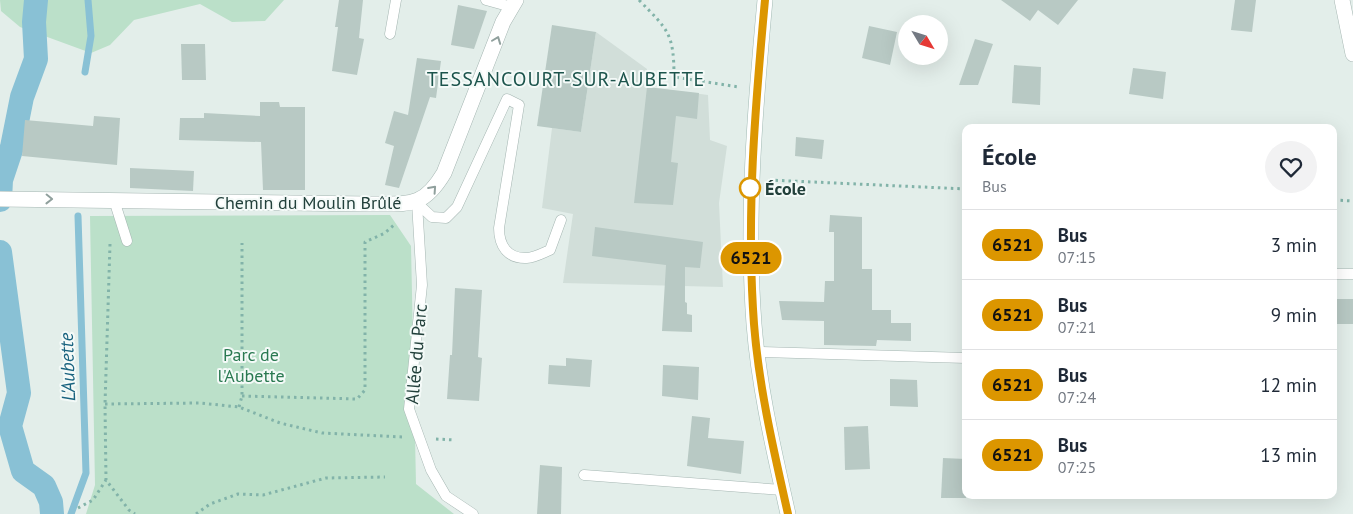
<!DOCTYPE html>
<html lang="en">
<head>
<meta charset="utf-8">
<style>
	:root { --surface:#fff; --page:#f2f2f3; --text:#1f2937; --muted:#747a83; --line:#e0e1e3 }
	body { margin:0; font-family:"PT Sans",sans-serif; background:var(--page); color:var(--text); height:100vh; display:flex; flex-direction:column; font-size:19px; white-space:nowrap }
	* { box-sizing:border-box; margin:0 }
	p { font-size:16px; color:var(--muted) }
	.icon { flex:none; width:28px; height:28px; fill:none; stroke:currentColor; stroke-width:2; stroke-linecap:round; stroke-linejoin:round }
	.map { position:relative; flex:1; overflow:hidden }
	.side { position:absolute; left:962px; top:124px; width:375px; height:375px; display:flex; flex-direction:column; background:var(--surface); border-radius:10px; box-shadow:0 5px 20px #0002 }
	.side>* { flex:none }
	.badge { padding:0 10px; border-radius:16px; font-size:18px; line-height:32px }
	.needle { width:32px; rotate:128deg }
	.fabs { position:absolute; left:898px; top:15px; display:grid; gap:10px }
	.fabs a { display:grid; place-items:center; width:50px; height:50px; border-radius:50%; background:var(--surface); box-shadow:0 5px 20px #0002; font-size:25px }
	.map>.badge { position:absolute; translate:-50% -50%; box-shadow:0 0 0 2px #fff }
	.round { display:grid; place-items:center; flex:none; width:52px; height:52px; border-radius:26px; background:var(--page) }
	.overview { display:flex; align-items:center; justify-content:space-between; height:85px; padding:0 20px }
	h1 { font-size:24px; font-weight:600; line-height:38px }
	ul { padding:0; list-style:none }
	li { display:flex; align-items:center; gap:15px; height:70px; padding:0 20px; border-top:1px solid var(--line) }
	li div { flex:1 }
	li b { display:block; font-size:19px }
	li em { font-style:normal }
	li .badge { min-width:55px; font-weight:700; text-align:center }
	.map>svg:first-child { display:block }
</style>
</head>
<body>
<div class="map">
<svg width="1353" height="514" viewBox="0 0 1353 514">
	<rect width="100%" height="100%" fill="#e3eeea"/>
	<path fill="#d1ded9" d="M 596,32 L 647,69 L 647,87 L 708,95 L 710,140 L 727,146 L 719,203 L 723,287 L 563,283 L 573,214 L 542,208 L 552,128 L 581,132 Z"/>
	<g fill="#bbe0c9">
		<path d="M 0,0 L 284,0 L 265,21 L 232,22 L 200,4 L 134,20 L 110,45 L 91,53 L 20,27 L 1,11 Z"/>
		<path d="M 390,215 L 411,246 L 416,484 L 454,514 L 86,514 L 95,485 L 90,216 Z"/>
	</g>
	<g fill="none" stroke-linecap="round" stroke-linejoin="round">
		<g stroke="#89c1d5" stroke-width="7">
			<path d="M 85,72 L 91,36 L 88,0"/>
			<path d="M 71,514 L 86,473 L 78,216"/>
		</g>
		<g stroke="#89c1d5" stroke-width="24">
			<path d="M 0,200 L 1,180 L 12,147 L 22,97 L 36,59 L 34,22 L 36,0"/>
			<path d="M 0,252 L 19,393 L 10,426 L 23,471 L 44,486 L 51,502 L 52,514"/>
		</g>
	</g>
	<g fill="#b8c9c4">
		<path d="M 339,0 L 363,0 L 359,38 L 364,39 L 357,75 L 332,71 L 338,27 L 335,27 Z"/>
		<path d="M 1001,0 L 1078,0 L 1058,25 L 1038,10 L 1030,21 Z"/>
		<path d="M 1235,0 L 1256,0 L 1252,32 L 1231,30 Z"/>
		<path d="M 458,5 L 487,11 L 474,49 L 451,45 Z"/>
		<path d="M 552,25 L 596,32 L 581,132 L 537,126 Z"/>
		<path d="M 869,26 L 897,32 L 890,65 L 862,58 Z"/>
		<path d="M 975,39 L 993,44 L 978,85 L 959,85 Z"/>
		<path d="M 181,44 L 205,44 L 206,80 L 182,80 Z"/>
		<path d="M 417,58 L 441,61 L 436,98 L 430,97 L 399,188 L 385,185 L 394,146 L 385,143 L 394,111 L 408,115 Z"/>
		<path d="M 1014,65 L 1041,67 L 1040,105 L 1012,103 Z"/>
		<path d="M 1133,68 L 1166,72 L 1163,99 L 1129,94 Z"/>
		<path d="M 647,87 L 699,93 L 697,119 L 676,116 L 671,162 L 678,163 L 673,205 L 634,203 Z"/>
		<path d="M 260,102 L 279,102 L 280,107 L 305,107 L 305,190 L 263,190 L 261,142 L 179,140 L 180,118 L 204,118 L 204,113 L 260,116 Z"/>
		<path d="M 94,116 L 120,118 L 117,165 L 22,156 L 25,120 L 93,126 Z"/>
		<path d="M 796,137 L 824,140 L 822,159 L 795,156 Z"/>
		<path d="M 130,168 L 194,171 L 193,191 L 130,188 Z"/>
		<path d="M 830,215 L 862,217 L 862,269 L 872,269 L 872,310 L 891,310 L 891,323 L 911,323 L 911,341 L 877,340 L 876,346 L 824,345 L 824,321 L 782,320 L 779,301 L 824,302 L 825,281 L 834,281 L 834,232 L 829,232 Z"/>
		<path d="M 595,227 L 703,242 L 700,268 L 685,267 L 685,302 L 687,303 L 687,314 L 692,315 L 692,332 L 662,331 L 666,265 L 592,256 Z"/>
		<path d="M 455,288 L 482,290 L 478,357 L 482,358 L 479,401 L 447,399 L 450,355 L 452,355 Z"/>
		<rect x="1334" y="299" width="19" height="25"/>
		<path d="M 566,358 L 592,360 L 590,387 L 548,384 L 549,365 L 566,366 Z"/>
		<path d="M 663,365 L 699,367 L 698,400 L 662,396 Z"/>
		<path d="M 890,379 L 917,380 L 918,407 L 890,406 Z"/>
		<path d="M 692,416 L 710,418 L 708,438 L 744,441 L 741,474 L 687,466 Z"/>
		<path d="M 868,426 L 870,469 L 845,470 L 844,427 Z"/>
		<path d="M 943,458 L 966,459 L 966,498 L 941,498 Z"/>
		<path d="M 540,465 L 562,467 L 561,514 L 537,514 Z"/>
	</g>
	<g fill="none" stroke-linecap="round" stroke-linejoin="round">
		<defs>
			<g id="lane">
				<path d="M 486,0 L 512,7"/>
				<path d="M 390,34 L 396,0"/>
				<path d="M 114,200 L 127,241"/>
				<path d="M 417,203 L 432,217 L 446,218 L 457,207 L 507,99 L 519,105 L 499,228 C 499,245 507,259 527,258 C 534,258 543,253 550,250 L 561,220"/>
				<path d="M 417,203 L 422,285 L 409,409 L 431,470 L 446,496 L 473,514"/>
				<path d="M 1334,274 L 1353,274"/>
				<path d="M 758,352 L 966,358"/>
				<path d="M 584,475 L 782,490"/>
			</g>
			<g id="street">
				<path d="M 1342,0 L 1353,54"/>
				<path d="M 0,199 L 368,204 C 407,203 422,210 444,173 L 503,22 L 516,0"/>
			</g>
			<path id="secondary" d="M 765,0 C 755,108 746,216 754,324 C 759,388 774,451 788,514"/>
		</defs>
		<use href="#lane" stroke="#a5b6b2" stroke-width="11"/>
		<use href="#street" stroke="#a5b6b2" stroke-width="16"/>
		<use href="#secondary" stroke="#a1bab4" stroke-width="16"/>
		<g stroke="#82b3a9" stroke-width="3" stroke-dasharray="2.5 4" stroke-linecap="butt">
			<path d="M 639,0 C 668,30 674,33 674,77 L 739,87"/>
			<path d="M 769,180 L 966,189"/>
			<path d="M 1334,200 L 1353,201"/>
			<path d="M 110,244 L 105,404 L 106,480 L 129,510 L 135,514"/>
			<path d="M 242,396 L 357,399 L 365,390 L 365,242 L 385,233 L 396,223"/>
			<path d="M 105,404 L 200,403 L 239,407 L 280,423 L 322,433 L 403,437"/>
			<path d="M 239,407 L 242,396 L 242,243"/>
			<path d="M 436,439 L 455,440"/>
			<path d="M 78,508 L 93,500 L 106,480"/>
			<path d="M 196,514 L 210,504 L 238,494 L 263,495 L 326,478 L 385,477"/>
		</g>
		<use href="#lane" stroke="#fff" stroke-width="10"/>
		<use href="#street" stroke="#fff" stroke-width="15"/>
		<use href="#secondary" stroke="#fff" stroke-width="15"/>
	</g>
	<defs><path id="oneway-chevron" d="M-2-3.5L2.5 0L-2 3.5" fill="none" stroke-width="1.6" stroke-linecap="round" stroke-linejoin="round" transform="scale(1.25)"/></defs>
	<g stroke="#90a09d">
		<use href="#oneway-chevron" transform="translate(497 40) rotate(-69)"/>
		<use href="#oneway-chevron" transform="translate(433 189) rotate(-48)"/>
		<use href="#oneway-chevron" transform="translate(49 199) rotate(1)"/>
	</g>
	<g fill="none" stroke-linecap="round" stroke-linejoin="round">
		<defs>
			<path id="line" d="M 765,0 C 755,108 746,216 754,324 C 759,388 774,452 788,514"/>
		</defs>
		<use href="#line" stroke="#fff" stroke-width="11"/>
		<use href="#line" stroke="#dc9600" stroke-width="8"/>
	</g>
	<circle fill="#fff" stroke="#dc9600" stroke-width="2.5" cx="750" cy="188" r="10"/>
	<g text-anchor="middle" dominant-baseline="central" stroke-width="4" stroke-linejoin="round" paint-order="stroke">
		<g font-size="18" font-weight="bold" fill="#22403b" stroke="#f4faf8" text-anchor="start">
			<text x="765" y="188">École</text>
		</g>
		<g font-size="18" fill="#22403b" stroke="#f4faf8">
			<text x="308" y="202">Chemin du Moulin Brûlé</text>
			<text transform="translate(416 354) rotate(-85)">Allée du Parc</text>
		</g>
		<g font-size="18" fill="#2a7951" stroke="#f4faf8">
			<text x="251" y="354">Parc de<tspan x="251" dy="21">l'Aubette</tspan></text>
		</g>
		<g font-size="19" font-style="italic" fill="#19637f" stroke="#f4faf8">
			<text transform="translate(67 367) rotate(-92)">L'Aubette</text>
		</g>
		<g font-size="20" letter-spacing="1" fill="#1c544c" stroke="#f4faf8">
			<text x="566" y="79">TESSANCOURT-SUR-AUBETTE</text>
		</g>
	</g>
</svg>
<div class="fabs">
<a><svg class="needle" viewBox="-14 -14 28 28"><path d="M0-13l5 13h-10z" fill="#e53935"/><path d="M0 13l5-13h-10z" fill="#747a83"/></svg></a>
</div>
<b class="badge" style="left:751px;top:258px;background:#dc9600;color:#111">6521</b>
<section class="side">
<div class="overview"><div><h1>École</h1><p>Bus</p></div><a class="round"><svg class="icon" aria-label="heart" viewBox="0 0 24 24"><path d="M12 20l-8-8c-3-5 5-10 8-4 3-6 11-1 8 4z"/></svg></a></div>
<ul>
<li><span class="badge" style="background:#dc9600;color:#111">6521</span><div><b>Bus</b><p>07:15</p></div><em>3 min</em></li>
<li><span class="badge" style="background:#dc9600;color:#111">6521</span><div><b>Bus</b><p>07:21</p></div><em>9 min</em></li>
<li><span class="badge" style="background:#dc9600;color:#111">6521</span><div><b>Bus</b><p>07:24</p></div><em>12 min</em></li>
<li><span class="badge" style="background:#dc9600;color:#111">6521</span><div><b>Bus</b><p>07:25</p></div><em>13 min</em></li>
</ul>
</section>
</div>
</body>
</html>
